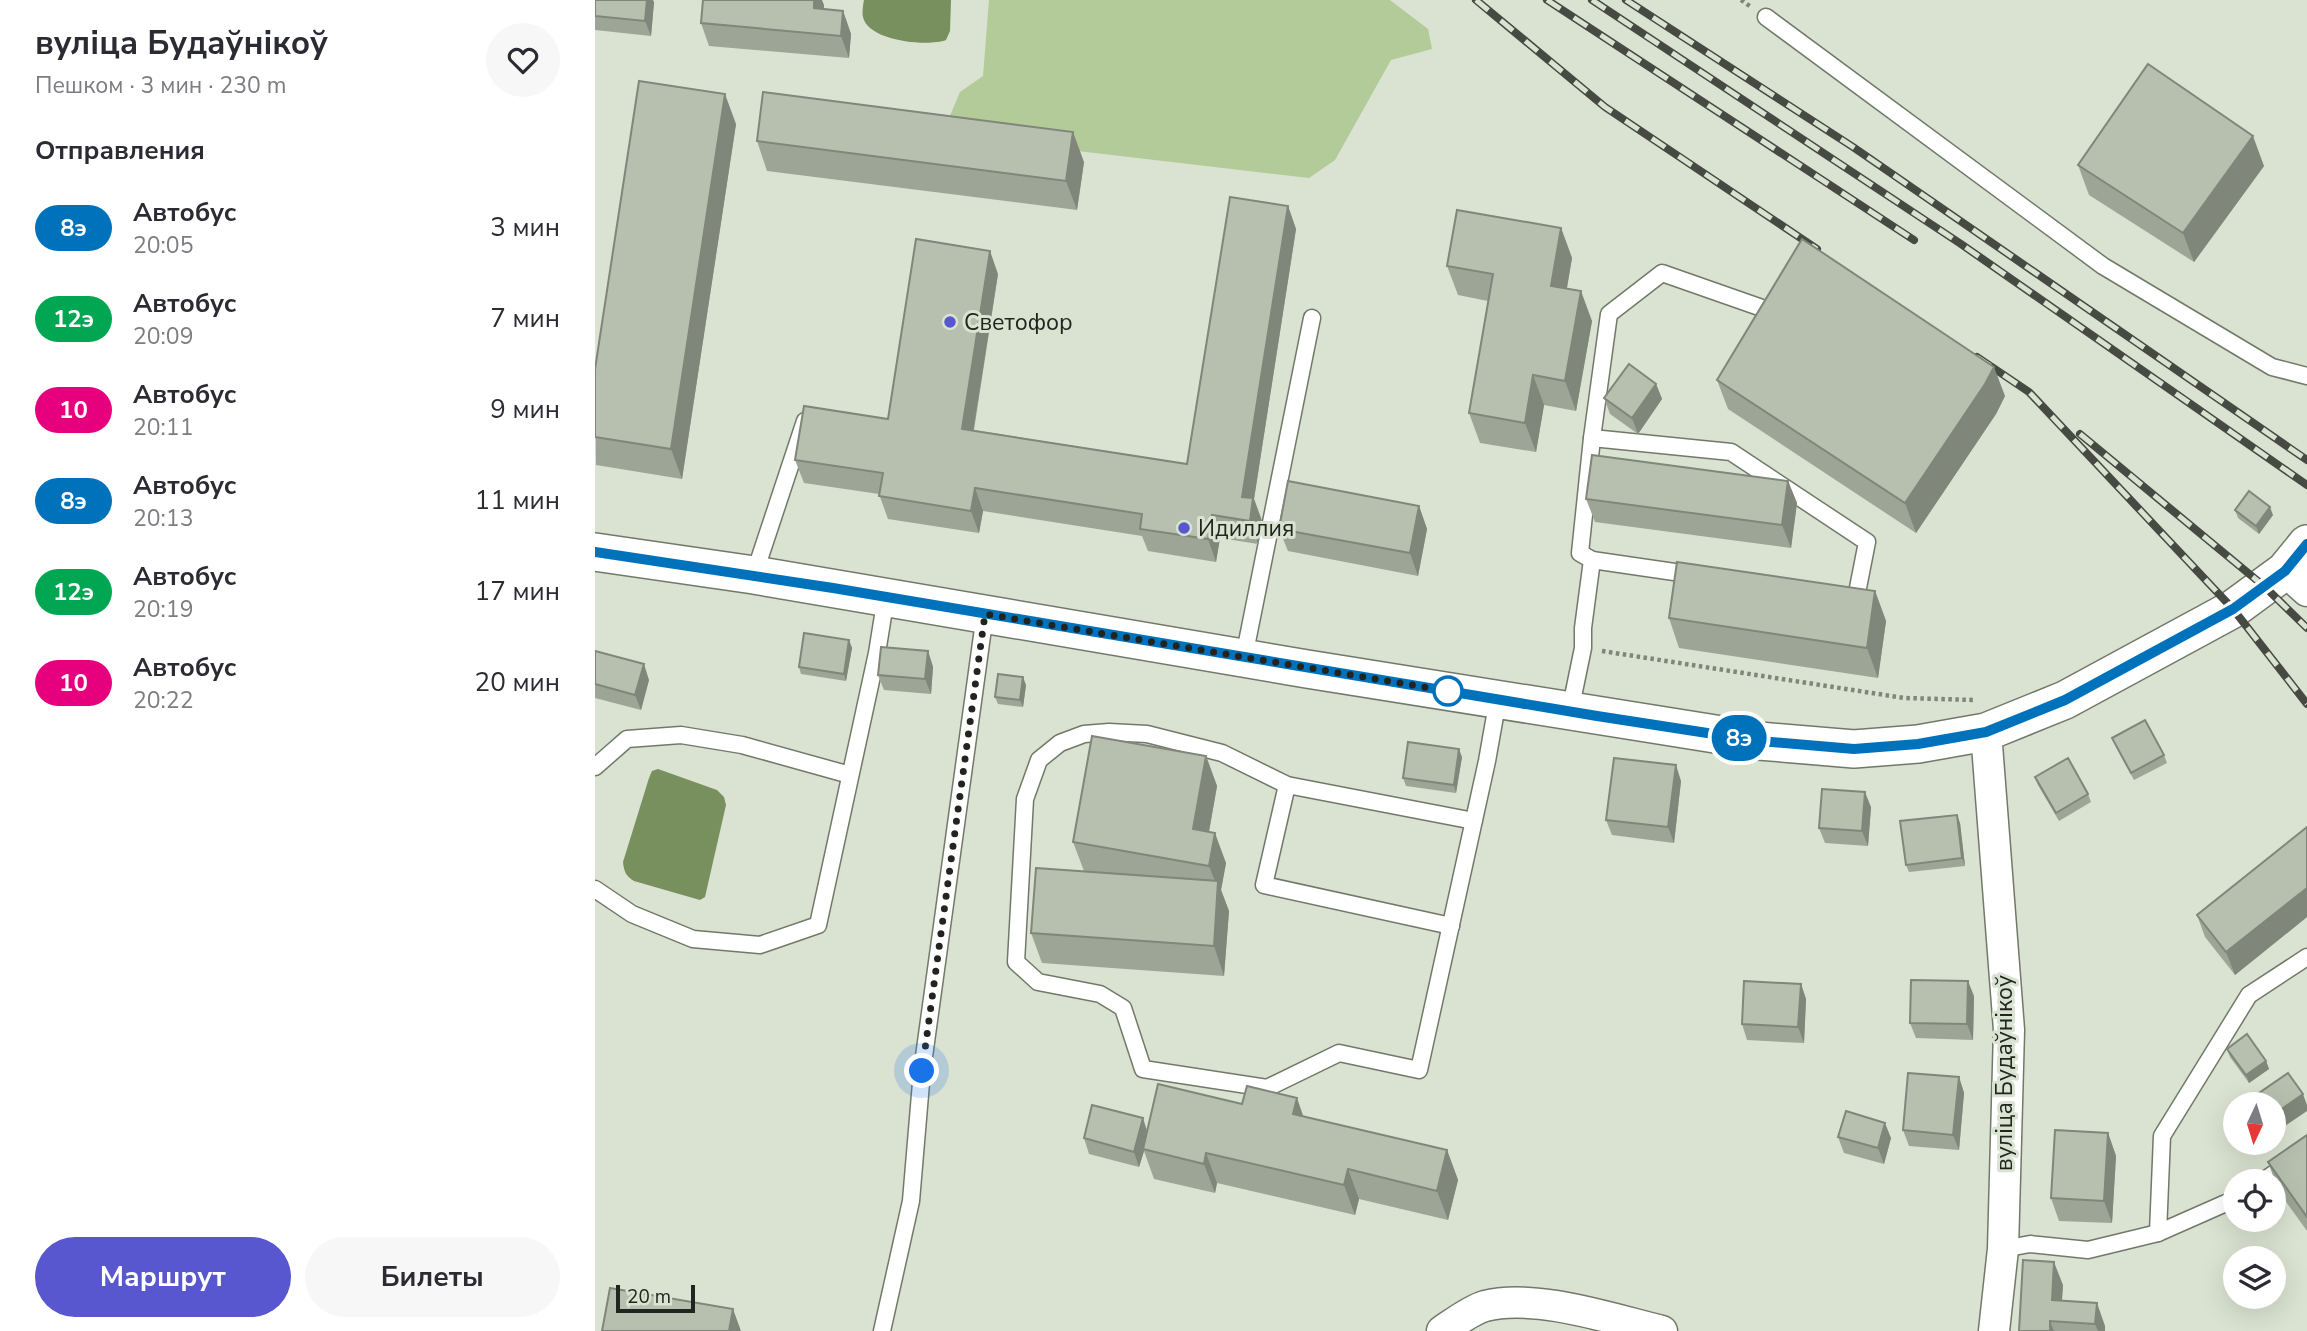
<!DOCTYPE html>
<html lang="ru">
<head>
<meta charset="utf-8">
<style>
	:root { --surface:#fff; --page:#f7f7f7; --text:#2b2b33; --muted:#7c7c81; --accent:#5857cf }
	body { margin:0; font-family:"Nunito Sans",sans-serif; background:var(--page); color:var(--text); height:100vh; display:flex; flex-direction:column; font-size:26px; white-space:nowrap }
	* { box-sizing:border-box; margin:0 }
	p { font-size:23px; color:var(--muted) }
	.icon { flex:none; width:38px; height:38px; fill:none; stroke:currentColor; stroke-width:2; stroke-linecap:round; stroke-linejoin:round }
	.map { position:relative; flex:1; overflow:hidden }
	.details { display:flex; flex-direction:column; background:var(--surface); width:595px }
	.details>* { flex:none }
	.badge { padding:0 14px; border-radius:23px; font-size:24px; line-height:46px }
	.needle { width:46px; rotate:184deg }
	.tools { position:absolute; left:1628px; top:1092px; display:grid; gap:14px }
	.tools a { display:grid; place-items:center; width:63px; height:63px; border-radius:50%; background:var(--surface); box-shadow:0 7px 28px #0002; font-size:35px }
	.scale { position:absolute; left:21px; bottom:18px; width:79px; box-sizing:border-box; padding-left:7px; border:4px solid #22251f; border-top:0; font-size:19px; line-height:24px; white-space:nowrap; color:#22251f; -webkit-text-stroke:5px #dae2d1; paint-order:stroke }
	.you { position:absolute; width:35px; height:35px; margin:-18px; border:5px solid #fff; border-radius:50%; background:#1a73e8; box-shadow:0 0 0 10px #1a73e833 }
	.map>.badge { position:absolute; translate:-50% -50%; box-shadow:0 0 0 4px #fff }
	h2 { padding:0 35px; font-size:26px; line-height:63px }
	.round { display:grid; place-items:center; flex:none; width:74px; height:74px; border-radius:37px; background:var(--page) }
	.summary { display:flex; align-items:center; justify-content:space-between; height:119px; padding:0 35px }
	h1 { font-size:33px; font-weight:700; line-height:52px }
	.button { display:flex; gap:14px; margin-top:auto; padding:14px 35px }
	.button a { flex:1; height:80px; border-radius:42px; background:var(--accent); color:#fff; font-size:28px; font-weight:700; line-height:80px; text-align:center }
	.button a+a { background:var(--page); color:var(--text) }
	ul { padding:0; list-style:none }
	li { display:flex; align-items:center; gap:21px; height:91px; padding:0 35px }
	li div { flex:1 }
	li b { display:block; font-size:26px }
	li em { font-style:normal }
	li .badge { min-width:77px; font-weight:700; text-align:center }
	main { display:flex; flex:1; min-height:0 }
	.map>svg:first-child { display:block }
</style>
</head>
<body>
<main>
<section class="details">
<div class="summary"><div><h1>вуліца Будаўнікоў</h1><p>Пешком · 3 мин · 230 m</p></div><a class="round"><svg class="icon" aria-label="heart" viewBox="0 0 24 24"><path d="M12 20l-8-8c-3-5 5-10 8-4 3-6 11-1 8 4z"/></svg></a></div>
<h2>Отправления</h2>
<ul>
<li><span class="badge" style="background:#0072bc;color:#fff">8э</span><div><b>Автобус</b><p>20:05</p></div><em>3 мин</em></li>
<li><span class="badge" style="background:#00a651;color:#fff">12э</span><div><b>Автобус</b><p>20:09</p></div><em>7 мин</em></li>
<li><span class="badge" style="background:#e6007e;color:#fff">10</span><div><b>Автобус</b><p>20:11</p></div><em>9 мин</em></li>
<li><span class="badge" style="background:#0072bc;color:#fff">8э</span><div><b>Автобус</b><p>20:13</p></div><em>11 мин</em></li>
<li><span class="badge" style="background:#00a651;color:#fff">12э</span><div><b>Автобус</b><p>20:19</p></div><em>17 мин</em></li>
<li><span class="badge" style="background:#e6007e;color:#fff">10</span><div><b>Автобус</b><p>20:22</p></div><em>20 мин</em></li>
</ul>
<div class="button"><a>Маршрут</a><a>Билеты</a></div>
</section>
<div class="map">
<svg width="1712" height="1331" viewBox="0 0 1712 1331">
	<rect width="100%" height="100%" fill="#dae2d1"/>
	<path fill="#b3ca99" d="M 394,0 L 795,0 L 833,29 L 837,49 L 796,60 L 740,160 L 714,178 L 372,138 L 354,118 L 365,92 L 388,76 Z"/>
	<g fill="#788f5e">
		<path d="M 269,0 L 356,0 L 355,31 L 351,40 C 332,47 273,41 268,17 C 267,13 268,5 269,0 Z"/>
		<path d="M 63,769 L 122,790 L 129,797 L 131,805 L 110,897 L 105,900 L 39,881 C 31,876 29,872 28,862 L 54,778 L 57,771 Z"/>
	</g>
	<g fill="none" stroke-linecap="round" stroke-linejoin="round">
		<defs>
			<g id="service">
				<path d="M 1171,17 L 1508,266 L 1677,367 L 1712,376"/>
				<path d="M 997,438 L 1014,314 L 1067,273 L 1167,308"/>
				<path d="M 997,560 L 985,553 L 997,438 L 1136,452 L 1272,542 L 1261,598 L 1250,597"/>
				<path d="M 159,575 L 210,421"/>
				<path d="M 649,657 L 717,318"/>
				<path d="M 975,711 L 988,648 L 988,628 L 997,560 L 1100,575"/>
				<path d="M 0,767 L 32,739 L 86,735 L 147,745 L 255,775"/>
				<path d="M 692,785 L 669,885 L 856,926"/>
				<path d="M 879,821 L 692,785 L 627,753 L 552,734 L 514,732 L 489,734 L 465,743 L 444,760 L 430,799 L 421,962 L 443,982 L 505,994 L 528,1008 L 548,1069 L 672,1088 L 744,1053 L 824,1070 L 892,761 L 903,699"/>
				<path d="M 0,889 L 37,914 L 98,939 L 165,945 L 223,925 L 282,653 L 291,597"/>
				<path d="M 1668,1181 L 1712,1151"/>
				<path d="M 1563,1233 L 1567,1136 L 1654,995 L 1712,957"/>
				<path d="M 1408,1249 L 1435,1244 L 1493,1250 L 1563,1233 L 1640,1199"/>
				<path d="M 287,1331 L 316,1201 L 327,1071 L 390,614"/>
			</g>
			<g id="minor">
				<path d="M 1690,571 L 1712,591"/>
				<path d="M 1391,732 L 1414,1030 L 1408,1249 L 1399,1331"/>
				<path d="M 847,1331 C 859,1323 876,1310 890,1306 C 940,1293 1017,1319 1067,1331"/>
			</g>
			<path id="tertiary" d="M 0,552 L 159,575 L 712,669 L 1164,741 L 1259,749 L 1323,744 L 1391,732 L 1470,700 L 1638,609 L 1690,571 L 1712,544"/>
		</defs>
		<use href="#service" stroke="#717969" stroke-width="19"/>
		<use href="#minor" stroke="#717969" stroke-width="33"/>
		<use href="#tertiary" stroke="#717969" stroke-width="40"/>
		<g stroke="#80857a" stroke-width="4.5" stroke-dasharray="3.5 3.5" stroke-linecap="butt">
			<path d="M 1146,0 L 1156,7"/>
			<path d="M 1007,651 L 1309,698 L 1380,700"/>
		</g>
		<use href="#service" stroke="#fff" stroke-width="16"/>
		<use href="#minor" stroke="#fff" stroke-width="30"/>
		<use href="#tertiary" stroke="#fff" stroke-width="37"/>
		<defs>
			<g id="rail">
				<path d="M 881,0 L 1010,107 L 1222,249"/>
				<path d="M 952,0 L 1319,240"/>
				<path d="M 997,0 L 1366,244 L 1712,485"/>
				<path d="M 1031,0 L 1258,147 L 1712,460"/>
				<path d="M 1382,357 L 1434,392 L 1638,609 L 1712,704"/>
				<path d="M 1485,434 L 1670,587 L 1712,628"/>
			</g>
		</defs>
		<use href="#rail" stroke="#464a42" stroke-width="8"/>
		<use href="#rail" stroke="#dae2d1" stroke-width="5" stroke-dasharray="16" stroke-linecap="butt"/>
	</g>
	<g fill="#9da596">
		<path d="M 0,0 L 59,2 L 56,36 L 0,30 Z"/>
		<path d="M 229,5 L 229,9 L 248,11 L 256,34 L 254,58 L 114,46 L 106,23 Z"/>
		<path d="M 141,124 L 87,479 L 1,465 L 0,369 Z"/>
		<path d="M 162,141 L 489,162 L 482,210 L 172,171 Z"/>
		<path d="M 1483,165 L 1669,166 L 1599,262 L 1494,195 Z"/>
		<path d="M 693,206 L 701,229 L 659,499 L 667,521 L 663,544 L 625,538 L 621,562 L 553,551 L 547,536 L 388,511 L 384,533 L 293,519 L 284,494 L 209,483 L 200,460 L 293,419 L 403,274 L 379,430 L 592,464 Z"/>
		<path d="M 966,228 L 977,258 L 972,288 L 997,321 L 981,411 L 949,405 L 941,452 L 885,443 L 874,413 L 893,301 L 863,295 L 852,266 Z"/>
		<path d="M 1122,380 L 1410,396 L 1401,414 L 1321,533 L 1133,409 Z"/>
		<path d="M 1061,384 L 1067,399 L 1043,434 L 1015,414 L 1009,398 Z"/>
		<path d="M 1193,481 L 1202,503 L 1196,548 L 1000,522 L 991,499 Z"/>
		<path d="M 824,506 L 832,529 L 823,576 L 693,551 L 684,529 Z"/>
		<path d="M 1640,510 L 1678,515 L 1664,534 L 1643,518 Z"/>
		<path d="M 1280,591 L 1291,621 L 1283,678 L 1084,648 L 1074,618 Z"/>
		<path d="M 254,640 L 257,648 L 251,681 L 206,674 L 204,667 Z"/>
		<path d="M 0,651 L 54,680 L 46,710 L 0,698 Z"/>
		<path d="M 333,651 L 338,667 L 336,694 L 289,690 L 283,675 Z"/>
		<path d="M 431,685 L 428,707 L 403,704 L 400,697 Z"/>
		<path d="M 1517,738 L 1569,755 L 1572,763 L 1539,780 L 1520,745 Z"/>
		<path d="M 611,756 L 622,786 L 614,832 L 631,863 L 626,890 L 634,911 L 629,976 L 447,963 L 436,933 L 489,871 L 478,842 Z"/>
		<path d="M 867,757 L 861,793 L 811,786 L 808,778 Z"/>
		<path d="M 1440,777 L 1493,794 L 1496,802 L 1464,821 L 1443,785 Z"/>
		<path d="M 1086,781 L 1079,843 L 1017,835 L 1011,820 Z"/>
		<path d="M 1276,807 L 1273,846 L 1230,843 L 1224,828 Z"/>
		<path d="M 1365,823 L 1370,866 L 1314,872 L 1311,865 Z"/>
		<path d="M 1712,827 L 1712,917 L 1640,975 L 1610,937 L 1602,915 Z"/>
		<path d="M 1206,984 L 1211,999 L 1209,1043 L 1152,1040 L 1147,1024 Z"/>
		<path d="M 1379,996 L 1378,1040 L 1321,1038 L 1315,1023 Z"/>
		<path d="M 1632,1049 L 1671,1061 L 1674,1069 L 1654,1083 L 1635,1057 Z"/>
		<path d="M 1364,1077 L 1369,1093 L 1364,1150 L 1314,1146 L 1308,1130 Z"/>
		<path d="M 647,1104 L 852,1150 L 863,1180 L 853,1220 L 764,1199 L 760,1215 L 622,1183 L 620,1193 L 559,1179 L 549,1151 L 544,1167 L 494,1154 L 489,1138 L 552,1131 Z"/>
		<path d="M 1513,1133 L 1521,1156 L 1517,1223 L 1464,1221 L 1456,1198 Z"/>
		<path d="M 1712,1135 L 1712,1231 L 1684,1192 L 1673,1162 Z"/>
		<path d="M 1243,1137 L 1296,1138 L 1289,1164 L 1249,1153 Z"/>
		<path d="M 1468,1285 L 1467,1301 L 1510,1326 L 1510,1331 L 1424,1331 Z"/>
	</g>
	<g fill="#80867a">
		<path d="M 52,0 L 58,0 L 59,2 L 56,36 L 50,21 Z"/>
		<path d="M 219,0 L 227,0 L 229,5 L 227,31 L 219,8 Z"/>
		<path d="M 248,11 L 256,34 L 254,58 L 246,36 Z"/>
		<path d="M 130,94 L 141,124 L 87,479 L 76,449 Z"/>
		<path d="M 478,132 L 489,162 L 482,210 L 471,181 Z"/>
		<path d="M 1658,136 L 1669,166 L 1599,262 L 1588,233 Z"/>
		<path d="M 693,206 L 701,229 L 659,499 L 667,521 L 663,544 L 647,497 Z"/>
		<path d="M 966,228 L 977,258 L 967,316 L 956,286 Z"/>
		<path d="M 395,251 L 403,274 L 375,451 L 367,429 Z"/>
		<path d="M 986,291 L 997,321 L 981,411 L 970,381 Z"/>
		<path d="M 1399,367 L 1410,396 L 1401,414 L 1321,533 L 1310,503 Z"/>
		<path d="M 938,375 L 949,405 L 941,452 L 930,423 Z"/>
		<path d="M 1061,384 L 1067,399 L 1043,434 L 1037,418 Z"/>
		<path d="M 1193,481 L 1202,503 L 1196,548 L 1187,525 Z"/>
		<path d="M 380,488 L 388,511 L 384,533 L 376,511 Z"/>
		<path d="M 824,506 L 832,529 L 823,576 L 815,553 Z"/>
		<path d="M 1675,507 L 1678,515 L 1664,534 L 1661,526 Z"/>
		<path d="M 617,515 L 625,538 L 621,562 L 613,539 Z"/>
		<path d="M 1280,591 L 1291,621 L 1283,678 L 1272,648 Z"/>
		<path d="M 254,640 L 257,648 L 251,681 L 249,674 Z"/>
		<path d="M 333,651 L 338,667 L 336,694 L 330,679 Z"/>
		<path d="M 49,664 L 54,680 L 46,710 L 40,695 Z"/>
		<path d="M 428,677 L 431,685 L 428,707 L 425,700 Z"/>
		<path d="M 864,749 L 867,757 L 861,793 L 859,785 Z"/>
		<path d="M 611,756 L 622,786 L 609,859 L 598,829 Z"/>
		<path d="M 1081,765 L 1086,781 L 1079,843 L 1073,827 Z"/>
		<path d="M 1270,792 L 1276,807 L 1273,846 L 1267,831 Z"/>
		<path d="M 1362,815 L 1365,823 L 1370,866 L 1367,858 Z"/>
		<path d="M 620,833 L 631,863 L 626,890 L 634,911 L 629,976 L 619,946 L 623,889 L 614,866 Z"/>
		<path d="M 1712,888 L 1712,917 L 1640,975 L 1631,952 Z"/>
		<path d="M 1373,981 L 1379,996 L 1378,1040 L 1372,1024 Z"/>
		<path d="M 1206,984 L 1211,999 L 1209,1043 L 1203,1027 Z"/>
		<path d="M 1671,1061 L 1674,1069 L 1654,1083 L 1651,1075 Z"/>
		<path d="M 1364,1077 L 1369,1093 L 1364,1150 L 1358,1135 Z"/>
		<path d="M 1708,1094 L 1712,1105 L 1712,1111 L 1678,1134 L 1678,1115 Z"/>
		<path d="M 702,1098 L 712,1127 L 698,1114 Z"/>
		<path d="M 548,1118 L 553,1134 L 548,1149 L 549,1151 L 544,1167 L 539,1152 Z"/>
		<path d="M 1290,1123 L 1296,1138 L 1289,1164 L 1283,1148 Z"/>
		<path d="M 1513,1133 L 1521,1156 L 1517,1223 L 1509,1201 Z"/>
		<path d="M 852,1150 L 863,1180 L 853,1220 L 842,1191 Z"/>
		<path d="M 611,1153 L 622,1183 L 620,1193 L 609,1164 Z"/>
		<path d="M 753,1169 L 764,1199 L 760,1215 L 749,1185 Z"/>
		<path d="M 1459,1262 L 1468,1285 L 1465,1323 L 1457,1300 Z"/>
		<path d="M 1502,1303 L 1510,1326 L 1510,1331 L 1503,1331 L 1500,1324 Z"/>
		<path d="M 138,1309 L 146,1331 L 134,1331 Z"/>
		<path d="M 1455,1321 L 1459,1331 L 1455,1331 Z"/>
	</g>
	<g fill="#b7c0af" stroke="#80867a" stroke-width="2">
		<path d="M 0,0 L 52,0 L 50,21 L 0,16 Z"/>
		<path d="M 108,0 L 219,0 L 219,8 L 248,11 L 246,36 L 106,23 Z"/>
		<path d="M 1553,64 L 1658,136 L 1588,233 L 1483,165 Z"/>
		<path d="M 44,81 L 130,94 L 76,449 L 0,437 L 0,369 Z"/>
		<path d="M 168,92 L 478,132 L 471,181 L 162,141 Z"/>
		<path d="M 635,197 L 693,206 L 647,497 L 658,498 L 655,521 L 617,515 L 613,539 L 545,529 L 547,514 L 380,488 L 376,511 L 284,496 L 288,473 L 200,460 L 209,406 L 293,419 L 321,239 L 395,251 L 367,429 L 592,464 Z"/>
		<path d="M 862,210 L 966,228 L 956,286 L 986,291 L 970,381 L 938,375 L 930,423 L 874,413 L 898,274 L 852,266 Z"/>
		<path d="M 1207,239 L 1399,367 L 1390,384 L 1310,503 L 1122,380 Z"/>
		<path d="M 1034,364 L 1061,384 L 1037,418 L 1009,398 Z"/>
		<path d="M 997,455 L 1193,481 L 1187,525 L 991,499 Z"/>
		<path d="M 693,481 L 824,506 L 815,553 L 684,529 Z"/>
		<path d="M 1654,491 L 1675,507 L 1661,526 L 1640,510 Z"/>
		<path d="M 1082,562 L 1280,591 L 1272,648 L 1074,618 Z"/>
		<path d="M 209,633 L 254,640 L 249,674 L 204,667 Z"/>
		<path d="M 286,647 L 333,651 L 330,679 L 283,675 Z"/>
		<path d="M 0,651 L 49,664 L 40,695 L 0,684 Z"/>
		<path d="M 403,674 L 428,677 L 425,700 L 400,697 Z"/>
		<path d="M 1550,720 L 1569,755 L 1536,773 L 1517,738 Z"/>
		<path d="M 497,736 L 611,756 L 598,829 L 620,833 L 614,866 L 478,842 Z"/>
		<path d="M 813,742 L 864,749 L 859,785 L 808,778 Z"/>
		<path d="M 1019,758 L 1081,765 L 1073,827 L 1011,820 Z"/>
		<path d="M 1473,758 L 1493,794 L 1461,813 L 1440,777 Z"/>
		<path d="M 1227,789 L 1270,792 L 1267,831 L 1224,828 Z"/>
		<path d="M 1362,815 L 1367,858 L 1311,865 L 1305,821 Z"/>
		<path d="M 1712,827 L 1712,888 L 1631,952 L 1602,915 Z"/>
		<path d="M 441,868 L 623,881 L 619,946 L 436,933 Z"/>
		<path d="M 1316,980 L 1373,981 L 1372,1024 L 1315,1023 Z"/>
		<path d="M 1149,981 L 1206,984 L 1203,1027 L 1147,1024 Z"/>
		<path d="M 1652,1034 L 1671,1061 L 1651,1075 L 1632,1049 Z"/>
		<path d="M 1313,1073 L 1364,1077 L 1358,1135 L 1308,1130 Z"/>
		<path d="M 1693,1073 L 1708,1094 L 1678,1115 L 1678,1104 L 1648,1104 Z"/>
		<path d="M 563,1084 L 647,1104 L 652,1086 L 702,1098 L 698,1114 L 852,1150 L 842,1191 L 753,1169 L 749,1185 L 611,1153 L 609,1164 L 548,1149 Z"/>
		<path d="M 497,1105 L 548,1118 L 539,1152 L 489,1138 Z"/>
		<path d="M 1251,1111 L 1290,1123 L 1283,1148 L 1243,1137 Z"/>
		<path d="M 1460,1130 L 1513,1133 L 1509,1201 L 1456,1198 Z"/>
		<path d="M 1712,1135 L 1712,1217 L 1673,1162 Z"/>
		<path d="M 1428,1260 L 1459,1262 L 1457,1300 L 1502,1303 L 1500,1324 L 1455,1321 L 1455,1331 L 1424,1331 Z"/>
		<path d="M 15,1288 L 138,1309 L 134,1331 L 7,1331 Z"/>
	</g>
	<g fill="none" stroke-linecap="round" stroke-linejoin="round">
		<defs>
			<path id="line" d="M 0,552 L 238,588 L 1002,716 L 1164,741 L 1259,749 L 1323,744 L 1391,732 L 1470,700 L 1638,609 L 1690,571 L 1712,544"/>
		</defs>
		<use href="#line" stroke="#fff" stroke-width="16"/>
		<use href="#line" stroke="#0072bc" stroke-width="10"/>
		<path stroke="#22251f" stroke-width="7" stroke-dasharray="0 12.6" d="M 327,1071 L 390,614 L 853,691"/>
	</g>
	<g fill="#5857cf" stroke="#dae2d1" stroke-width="2.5">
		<circle cx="355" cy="322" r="7"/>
		<circle cx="589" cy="528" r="7"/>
	</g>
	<circle fill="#fff" stroke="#0072bc" stroke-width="3.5" cx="853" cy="691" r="14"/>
	<g text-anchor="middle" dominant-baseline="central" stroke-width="6" stroke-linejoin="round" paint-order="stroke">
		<g font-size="23" fill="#22251f" stroke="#dae2d1" text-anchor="start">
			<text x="369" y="322">Светофор</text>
			<text x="603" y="528">Идиллия</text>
		</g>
		<g font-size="23" fill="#22251f" stroke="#dae2d1">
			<text transform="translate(1409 1073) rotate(-90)">вуліца Будаўнікоў</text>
		</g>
	</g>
</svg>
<div class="tools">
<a><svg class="needle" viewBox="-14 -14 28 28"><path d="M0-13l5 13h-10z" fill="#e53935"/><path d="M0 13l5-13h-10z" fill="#7c7c81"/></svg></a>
<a><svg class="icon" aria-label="locate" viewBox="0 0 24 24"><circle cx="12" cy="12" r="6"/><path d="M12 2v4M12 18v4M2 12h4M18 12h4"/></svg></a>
<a><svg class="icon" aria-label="layers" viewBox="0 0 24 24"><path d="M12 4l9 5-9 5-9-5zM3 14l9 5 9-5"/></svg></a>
</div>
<div class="scale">20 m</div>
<div class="you" style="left:327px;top:1071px"></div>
<b class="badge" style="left:1144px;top:738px;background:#0072bc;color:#fff">8э</b>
</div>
</main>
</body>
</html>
